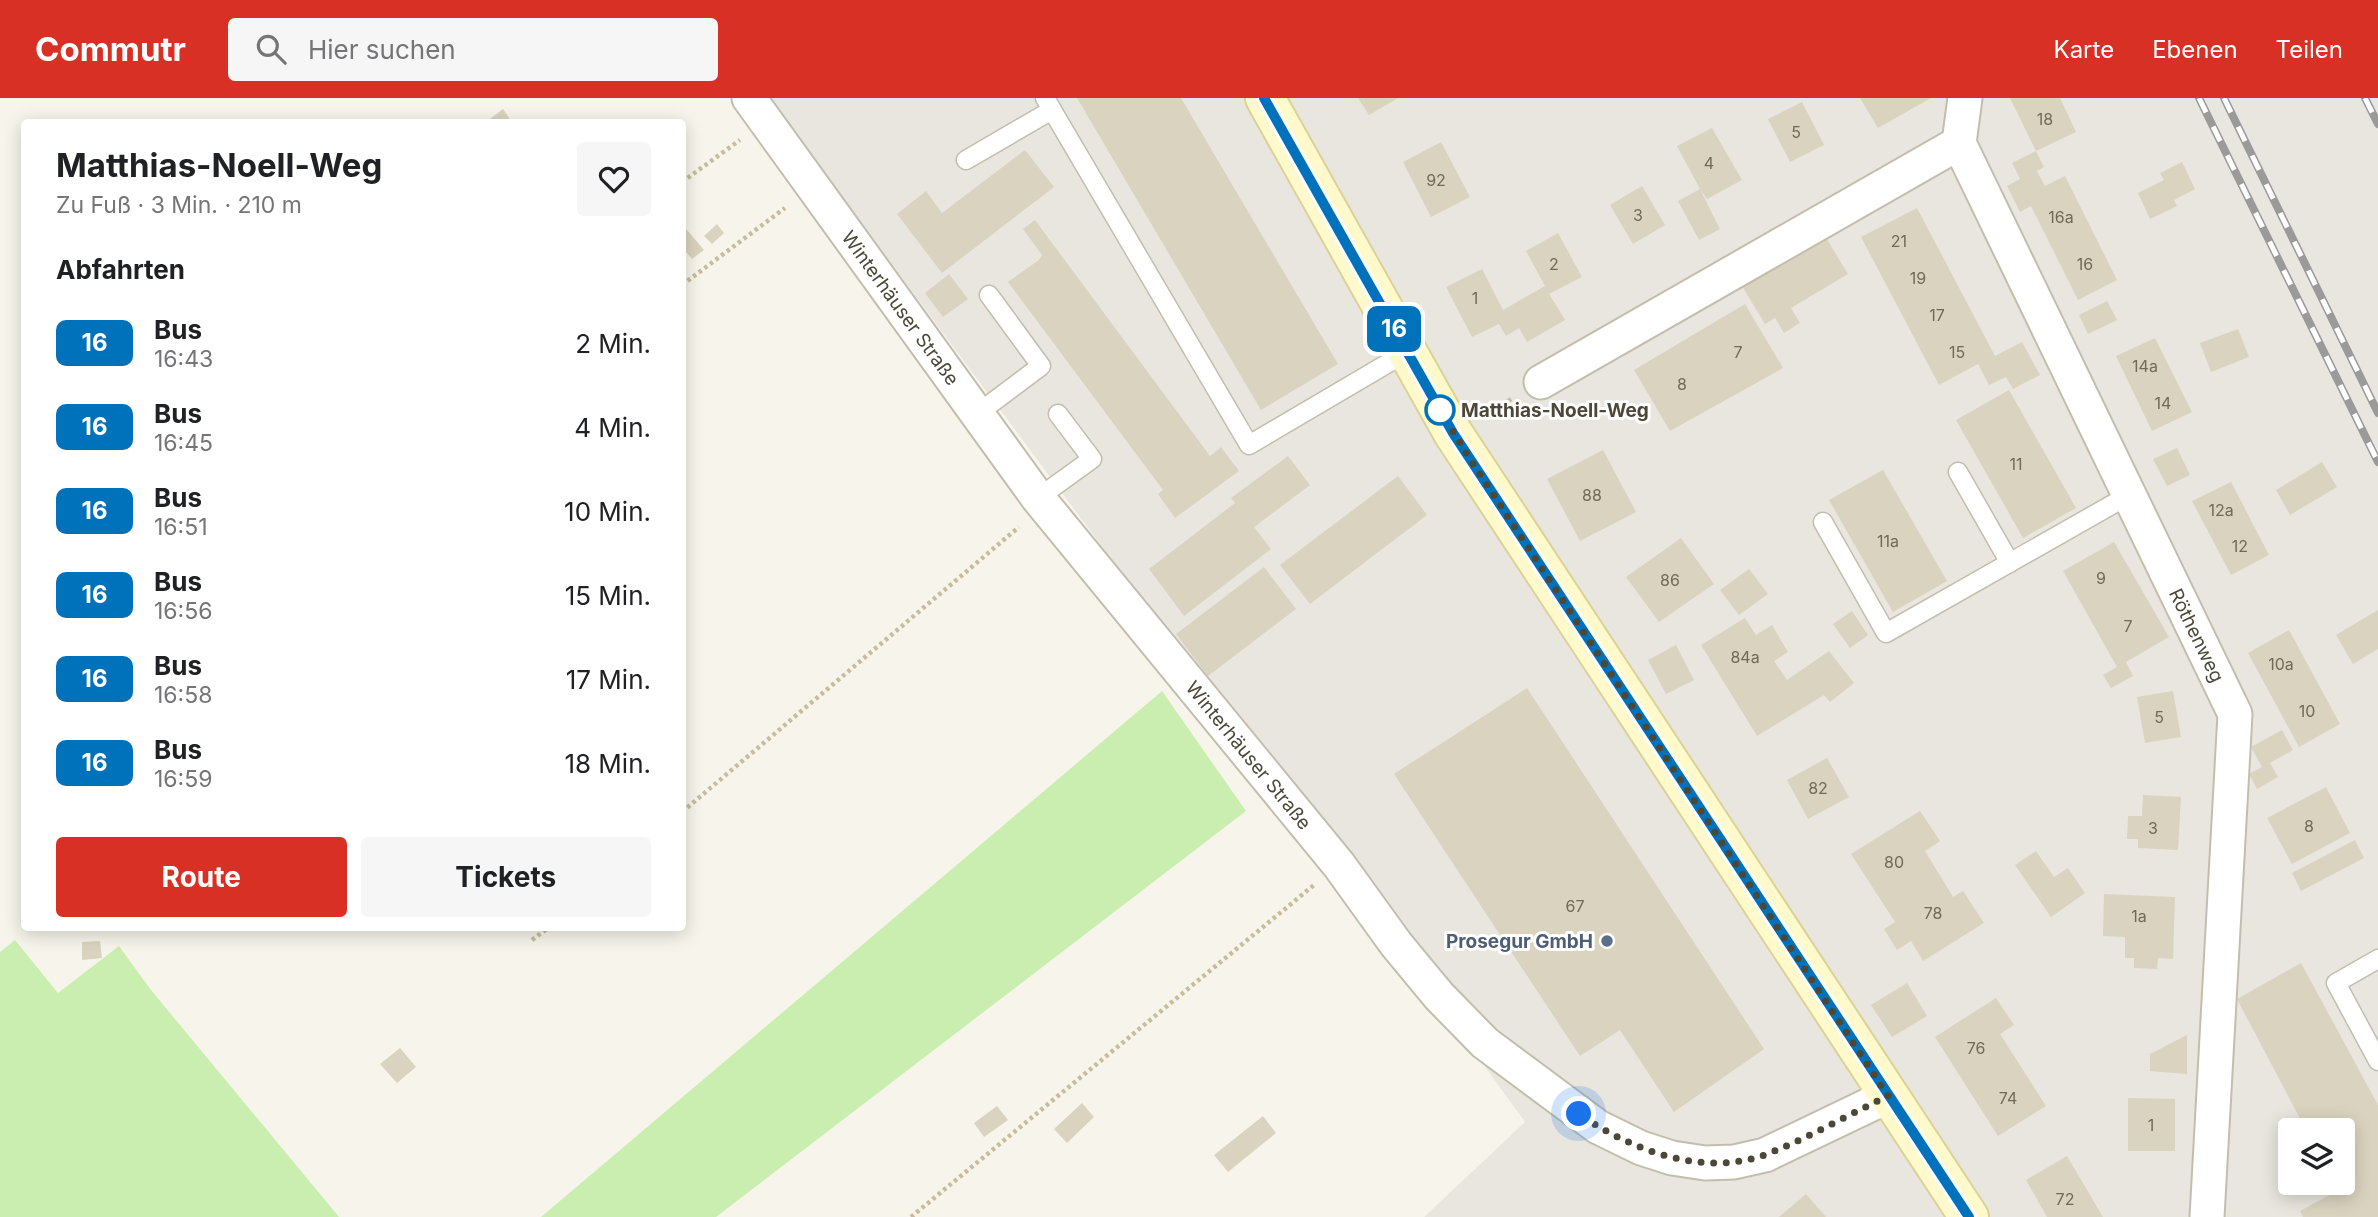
<!DOCTYPE html>
<html lang="de">
<head>
<meta charset="utf-8">
<style>
	:root { --surface:#fff; --page:#f6f6f6; --text:#202124; --muted:#757577; --accent:#d93025 }
	body { margin:0; font-family:Inter,sans-serif; background:var(--page); color:var(--text); height:100vh; display:flex; flex-direction:column; font-size:26px; white-space:nowrap }
	* { box-sizing:border-box; margin:0 }
	p { font-size:23px; color:var(--muted) }
	.icon { flex:none; width:38px; height:38px; fill:none; stroke:currentColor; stroke-width:2; stroke-linecap:round; stroke-linejoin:round }
	.map { position:relative; flex:1; overflow:hidden }
	.panel { position:absolute; left:21px; top:21px; width:665px; height:812px; display:flex; flex-direction:column; background:var(--surface); border-radius:7px; box-shadow:0 4px 18px #0003 }
	.panel>* { flex:none }
	.badge { padding:0 14px; border-radius:10px; font-size:24px; line-height:46px }
	.fabs { position:absolute; left:2278px; top:1020px; display:grid; gap:14px }
	.fabs a { display:grid; place-items:center; width:77px; height:77px; border-radius:7px; background:var(--surface); box-shadow:0 4px 18px #0003; font-size:35px }
	.you { position:absolute; width:35px; height:35px; margin:-18px; border:5px solid #fff; border-radius:50%; background:#1a73e8; box-shadow:0 0 0 10px #1a73e833 }
	.map>.badge { position:absolute; translate:-50% -50%; box-shadow:0 0 0 4px #fff }
	h2 { padding:0 35px; font-size:26px; line-height:63px }
	.round { display:grid; place-items:center; flex:none; width:74px; height:74px; border-radius:7px; background:var(--page) }
	.head { display:flex; align-items:center; justify-content:space-between; height:119px; padding:0 35px }
	h1 { font-size:33px; font-weight:700; line-height:52px }
	.action { display:flex; gap:14px; margin-top:auto; padding:14px 35px }
	.action a { flex:1; height:80px; border-radius:7px; background:var(--accent); color:#fff; font-size:28px; font-weight:700; line-height:80px; text-align:center }
	.action a+a { background:var(--page); color:var(--text) }
	ul { padding:0; list-style:none }
	li { display:flex; align-items:center; gap:21px; height:84px; padding:0 35px }
	li div { flex:1 }
	li b { display:block; font-size:26px }
	li em { font-style:normal }
	li .badge { min-width:77px; font-weight:700; text-align:center }
	header { display:flex; align-items:center; gap:42px; box-sizing:border-box; height:98px; padding:0 35px; background:var(--accent); color:#fff }
	header strong { font-size:33px }
	nav { display:flex; gap:38px; margin-inline-start:auto; font-size:24px }
	.search { width:490px; height:63px; background:var(--page); display:flex; align-items:center; gap:18px; box-sizing:border-box; padding:0 24px; border-radius:7px; color:var(--muted); font-size:26px }
	.map>svg:first-child { display:block }
</style>
</head>
<body>
<header>
<strong>Commutr</strong>
<div class="search"><svg class="icon" aria-label="search" viewBox="0 0 24 24"><circle cx="10" cy="10" r="6"/><path d="M15 15l6 6"/></svg>Hier suchen</div>
<nav><a>Karte</a><a>Ebenen</a><a>Teilen</a></nav>
</header>
<div class="map">
<svg width="2378" height="1119" viewBox="0 0 2378 1119">
	<rect width="100%" height="100%" fill="#f7f5eb"/>
	<path fill="#e9e6df" fill-rule="evenodd" d="M 768,0 L 2378,0 L 2378,1119 L 1424,1119 L 1525,1024 L 1339,767 ZM 2291,1032 L 2343,1032 L 2343,1085 L 2291,1085 Z"/>
	<g fill="#caeeb0">
		<path d="M 1162,593 L 1246,713 L 716,1119 L 541,1119 Z"/>
		<path d="M 15,842 L 58,895 L 119,848 L 151,892 L 339,1119 L 0,1119 L 0,854 Z"/>
	</g>
	<g fill="#dad3bf">
		<path d="M 1077,0 L 1181,0 L 1338,266 L 1261,312 Z"/>
		<path d="M 1358,0 L 1398,0 L 1369,17 Z"/>
		<path d="M 1860,0 L 1931,0 L 1878,30 Z"/>
		<path d="M 2010,0 L 2060,0 L 2076,34 L 2036,53 Z"/>
		<path d="M 1802,4 L 1824,47 L 1790,64 L 1768,21 Z"/>
		<path d="M 503,11 L 512,24 L 493,24 L 490,21 Z"/>
		<path d="M 1712,30 L 1742,82 L 1707,101 L 1700,91 L 1720,131 L 1699,142 L 1678,103 L 1700,91 L 1677,48 Z"/>
		<path d="M 1441,44 L 1470,99 L 1431,119 L 1403,64 Z"/>
		<path d="M 1025,52 L 1054,89 L 942,175 L 897,116 L 926,93 L 942,115 Z"/>
		<path d="M 2036,53 L 2044,69 L 2037,73 L 2045,88 L 2065,78 L 2117,182 L 2078,202 L 2031,108 L 2020,114 L 2007,88 L 2020,81 L 2012,65 Z"/>
		<path d="M 2182,64 L 2195,91 L 2174,102 L 2177,108 L 2150,121 L 2138,95 L 2164,82 L 2160,75 Z"/>
		<path d="M 1642,88 L 1665,127 L 1633,146 L 1610,107 Z"/>
		<path d="M 1917,110 L 1995,258 L 2022,244 L 2040,277 L 2013,291 L 2006,279 L 1989,287 L 1978,266 L 1939,287 L 1861,139 Z"/>
		<path d="M 1035,122 L 1210,358 L 1221,349 L 1239,373 L 1175,420 L 1158,396 L 1163,392 L 1008,184 L 1039,162 L 1042,157 L 1023,131 Z"/>
		<path d="M 682,126 L 704,152 L 692,161 L 682,149 Z"/>
		<path d="M 717,126 L 724,135 L 712,146 L 704,138 Z"/>
		<path d="M 1558,135 L 1582,179 L 1549,196 L 1565,222 L 1527,244 L 1519,230 L 1506,238 L 1499,226 L 1472,239 L 1446,189 L 1482,171 L 1503,212 L 1545,188 L 1526,153 Z"/>
		<path d="M 1825,138 L 1848,176 L 1791,210 L 1800,225 L 1784,235 L 1775,220 L 1765,226 L 1742,188 Z"/>
		<path d="M 949,176 L 968,201 L 943,219 L 925,195 Z"/>
		<path d="M 2107,203 L 2117,222 L 2088,236 L 2079,217 Z"/>
		<path d="M 1745,206 L 1783,270 L 1670,333 L 1634,272 Z"/>
		<path d="M 2238,231 L 2249,259 L 2211,274 L 2200,245 Z"/>
		<path d="M 2155,240 L 2192,314 L 2152,333 L 2116,258 Z"/>
		<path d="M 2009,292 L 2076,410 L 2023,440 L 1956,322 Z"/>
		<path d="M 2177,350 L 2190,377 L 2167,388 L 2153,361 Z"/>
		<path d="M 1603,352 L 1636,414 L 1580,443 L 1547,381 Z"/>
		<path d="M 1288,358 L 1310,387 L 1254,429 L 1271,451 L 1184,518 L 1149,471 L 1235,405 L 1231,400 Z"/>
		<path d="M 2322,364 L 2337,389 L 2290,417 L 2276,392 Z"/>
		<path d="M 1883,372 L 1947,483 L 1893,514 L 1829,402 Z"/>
		<path d="M 1398,378 L 1427,417 L 1310,506 L 1280,467 Z"/>
		<path d="M 2231,384 L 2269,457 L 2231,477 L 2192,403 Z"/>
		<path d="M 1681,440 L 1714,486 L 1659,524 L 1626,479 Z"/>
		<path d="M 2114,444 L 2169,539 L 2126,564 L 2133,578 L 2111,590 L 2103,577 L 2117,569 L 2063,473 Z"/>
		<path d="M 1264,469 L 1296,511 L 1208,578 L 1176,536 Z"/>
		<path d="M 1749,471 L 1768,496 L 1739,517 L 1720,492 Z"/>
		<path d="M 2378,512 L 2378,551 L 2353,566 L 2336,537 Z"/>
		<path d="M 1852,513 L 1868,537 L 1850,550 L 1833,526 Z"/>
		<path d="M 1745,520 L 1756,537 L 1772,527 L 1788,554 L 1774,563 L 1787,582 L 1829,553 L 1854,585 L 1830,604 L 1824,597 L 1757,638 L 1701,547 Z"/>
		<path d="M 2289,532 L 2340,626 L 2299,649 L 2248,555 Z"/>
		<path d="M 1676,547 L 1694,582 L 1666,596 L 1648,562 Z"/>
		<path d="M 1527,590 L 1764,951 L 1674,1014 L 1620,932 L 1580,958 L 1394,676 Z"/>
		<path d="M 2173,593 L 2181,639 L 2145,645 L 2137,599 Z"/>
		<path d="M 2282,632 L 2293,652 L 2270,665 L 2278,679 L 2257,691 L 2249,676 L 2262,669 L 2251,649 Z"/>
		<path d="M 1827,660 L 1849,699 L 1808,721 L 1787,682 Z"/>
		<path d="M 2326,689 L 2350,735 L 2292,766 L 2267,720 Z"/>
		<path d="M 2143,697 L 2181,699 L 2178,752 L 2138,750 L 2138,741 L 2127,741 L 2128,718 L 2142,718 Z"/>
		<path d="M 1920,713 L 1940,743 L 1925,753 L 1953,799 L 1963,793 L 1984,825 L 1923,863 L 1911,843 L 1897,852 L 1884,831 L 1895,824 L 1851,756 Z"/>
		<path d="M 2355,742 L 2364,760 L 2301,793 L 2292,775 Z"/>
		<path d="M 2036,753 L 2054,779 L 2068,770 L 2085,795 L 2051,819 L 2015,767 Z"/>
		<path d="M 2104,796 L 2175,799 L 2173,861 L 2158,860 L 2157,871 L 2134,870 L 2134,860 L 2125,860 L 2125,839 L 2103,838 Z"/>
		<path d="M 100,843 L 102,860 L 82,862 L 82,844 Z"/>
		<path d="M 2301,865 L 2378,1007 L 2378,1119 L 2303,1119 L 2300,1113 L 2337,1093 L 2333,1085 L 2343,1085 L 2343,1032 L 2306,1032 L 2237,901 Z"/>
		<path d="M 1907,885 L 1927,918 L 1892,939 L 1871,907 Z"/>
		<path d="M 1996,900 L 2014,927 L 2000,936 L 2046,1008 L 1998,1038 L 1935,939 Z"/>
		<path d="M 2187,937 L 2187,976 L 2150,973 L 2150,956 Z"/>
		<path d="M 400,950 L 416,969 L 397,985 L 380,966 Z"/>
		<path d="M 2128,1000 L 2175,1001 L 2175,1053 L 2128,1053 Z"/>
		<path d="M 1082,1005 L 1094,1019 L 1067,1045 L 1054,1031 Z"/>
		<path d="M 997,1008 L 1008,1022 L 984,1039 L 974,1025 Z"/>
		<path d="M 1263,1018 L 1276,1035 L 1228,1074 L 1214,1057 Z"/>
		<path d="M 2067,1058 L 2103,1119 L 2047,1119 L 2026,1082 Z"/>
		<path d="M 1806,1096 L 1826,1119 L 1779,1119 Z"/>
	</g>
	<g fill="none" stroke-linecap="round" stroke-linejoin="round">
		<defs>
			<g id="lane">
				<path d="M 1045,0 L 1249,347 L 1407,254"/>
				<path d="M 966,62 L 1052,12"/>
				<path d="M 977,316 L 1041,268 L 989,197"/>
				<path d="M 1958,374 L 2010,465"/>
				<path d="M 1038,400 L 1092,361 L 1058,316"/>
				<path d="M 1823,424 L 1886,535 L 2129,397"/>
				<path d="M 2378,861 L 2336,885 L 2378,963"/>
			</g>
			<g id="street">
				<path id="s1" d="M 749,0 L 1038,400 L 1339,767 L 1396,846 L 1439,898 L 1485,945 L 1598,1029 L 1641,1050 L 1672,1060 L 1705,1065 L 1734,1064 L 1765,1057 L 1888,998"/>
				<path id="s2" d="M 1965,0 L 1959,45 L 2235,616 L 2207,1119"/>
				<path d="M 1541,284 L 1959,45"/>
			</g>
			<path id="secondary" d="M 1265,0 L 1453,335 L 1969,1119"/>
		</defs>
		<use href="#lane" stroke="#c3beac" stroke-width="21"/>
		<use href="#street" stroke="#c3beac" stroke-width="37"/>
		<use href="#secondary" stroke="#dbd297" stroke-width="42"/>
		<g stroke="#c7bd9c" stroke-width="4.5" stroke-dasharray="3.5 3.5" stroke-linecap="butt">
			<path d="M 682,84 L 740,42"/>
			<path d="M 682,187 L 785,110"/>
			<path d="M 1484,317 L 1513,300"/>
			<path d="M 682,714 L 1019,429"/>
			<path d="M 532,842 L 548,830"/>
			<path d="M 911,1119 L 1314,787"/>
		</g>
		<use href="#lane" stroke="#fff" stroke-width="18"/>
		<use href="#street" stroke="#fff" stroke-width="33"/>
		<use href="#secondary" stroke="#fff9cc" stroke-width="38"/>
		<defs>
			<g id="rail">
				<path d="M 2199,0 L 2378,364"/>
				<path d="M 2224,0 L 2378,315"/>
				<path d="M 2365,0 L 2378,26"/>
			</g>
		</defs>
		<use href="#rail" stroke="#9a9a9a" stroke-width="8"/>
		<use href="#rail" stroke="#fff" stroke-width="5" stroke-dasharray="16" stroke-linecap="butt"/>
	</g>
	<g fill="none" stroke-linecap="round" stroke-linejoin="round">
		<defs>
			<path id="line" d="M 1264,0 L 1453,335 L 1969,1119"/>
		</defs>
		<use href="#line" stroke="#fff" stroke-width="16"/>
		<use href="#line" stroke="#0072bc" stroke-width="10"/>
		<path stroke="#4c4737" stroke-width="7" stroke-dasharray="0 12.6" d="M 1440,312 L 1468,358 L 1888,998 C 1848,1017 1808,1040 1767,1056 C 1704,1080 1631,1052 1579,1016"/>
	</g>
	<circle fill="#fff" stroke="#0072bc" stroke-width="3.5" cx="1440" cy="312" r="14"/>
	<circle fill="#5c6f8a" stroke="#fff" stroke-width="2.5" cx="1607" cy="843" r="7"/>
	<g text-anchor="middle" dominant-baseline="central" stroke-width="6" stroke-linejoin="round" paint-order="stroke">
		<g font-size="16" fill="#706a59">
			<text x="2045" y="21">18</text>
			<text x="1796" y="34">5</text>
			<text x="1709" y="65">4</text>
			<text x="1436" y="82">92</text>
			<text x="1638" y="117">3</text>
			<text x="2061" y="119">16a</text>
			<text x="1899" y="143">21</text>
			<text x="1554" y="166">2</text>
			<text x="2085" y="166">16</text>
			<text x="1918" y="180">19</text>
			<text x="1475" y="200">1</text>
			<text x="1937" y="217">17</text>
			<text x="1738" y="254">7</text>
			<text x="1957" y="254">15</text>
			<text x="2145" y="268">14a</text>
			<text x="1682" y="286">8</text>
			<text x="2163" y="305">14</text>
			<text x="2016" y="366">11</text>
			<text x="1592" y="397">88</text>
			<text x="2221" y="412">12a</text>
			<text x="1888" y="443">11a</text>
			<text x="2240" y="448">12</text>
			<text x="2101" y="480">9</text>
			<text x="1670" y="482">86</text>
			<text x="2128" y="528">7</text>
			<text x="1745" y="559">84a</text>
			<text x="2281" y="566">10a</text>
			<text x="2307" y="613">10</text>
			<text x="2159" y="619">5</text>
			<text x="1818" y="690">82</text>
			<text x="2309" y="728">8</text>
			<text x="2153" y="730">3</text>
			<text x="1894" y="764">80</text>
			<text x="1575" y="808">67</text>
			<text x="1933" y="815">78</text>
			<text x="2139" y="818">1a</text>
			<text x="1976" y="950">76</text>
			<text x="2008" y="1000">74</text>
			<text x="2151" y="1027">1</text>
			<text x="2065" y="1101">72</text>
		</g>
		<g font-size="19" fill="#4c4737" stroke="#fff">
			<text stroke="none"><textPath href="#s1" startOffset="259">Winterhäuser Straße</textPath></text>
			<text stroke="none"><textPath href="#s2" startOffset="592">Röthenweg</textPath></text>
			<text stroke="none"><textPath href="#s1" startOffset="826">Winterhäuser Straße</textPath></text>
		</g>
		<g font-size="19" font-weight="bold" fill="#4c4737" stroke="#fff" text-anchor="start">
			<text x="1461" y="312">Matthias-Noell-Weg</text>
		</g>
		<g font-size="19" font-weight="bold" fill="#4e5e75" stroke="#fff" text-anchor="end">
			<text x="1593" y="843">Prosegur GmbH</text>
		</g>
	</g>
</svg>
<div class="fabs">
<a><svg class="icon" aria-label="layers" viewBox="0 0 24 24"><path d="M12 4l9 5-9 5-9-5zM3 14l9 5 9-5"/></svg></a>
</div>
<div class="you" style="left:1579px;top:1016px"></div>
<b class="badge" style="left:1394px;top:231px;background:#0072bc;color:#fff">16</b>
<section class="panel">
<div class="head"><div><h1>Matthias-Noell-Weg</h1><p>Zu Fuß · 3 Min. · 210 m</p></div><a class="round"><svg class="icon" aria-label="heart" viewBox="0 0 24 24"><path d="M12 20l-8-8c-3-5 5-10 8-4 3-6 11-1 8 4z"/></svg></a></div>
<h2>Abfahrten</h2>
<ul>
<li><span class="badge" style="background:#0072bc;color:#fff">16</span><div><b>Bus</b><p>16:43</p></div><em>2 Min.</em></li>
<li><span class="badge" style="background:#0072bc;color:#fff">16</span><div><b>Bus</b><p>16:45</p></div><em>4 Min.</em></li>
<li><span class="badge" style="background:#0072bc;color:#fff">16</span><div><b>Bus</b><p>16:51</p></div><em>10 Min.</em></li>
<li><span class="badge" style="background:#0072bc;color:#fff">16</span><div><b>Bus</b><p>16:56</p></div><em>15 Min.</em></li>
<li><span class="badge" style="background:#0072bc;color:#fff">16</span><div><b>Bus</b><p>16:58</p></div><em>17 Min.</em></li>
<li><span class="badge" style="background:#0072bc;color:#fff">16</span><div><b>Bus</b><p>16:59</p></div><em>18 Min.</em></li>
</ul>
<div class="action"><a>Route</a><a>Tickets</a></div>
</section>
</div>
</body>
</html>
